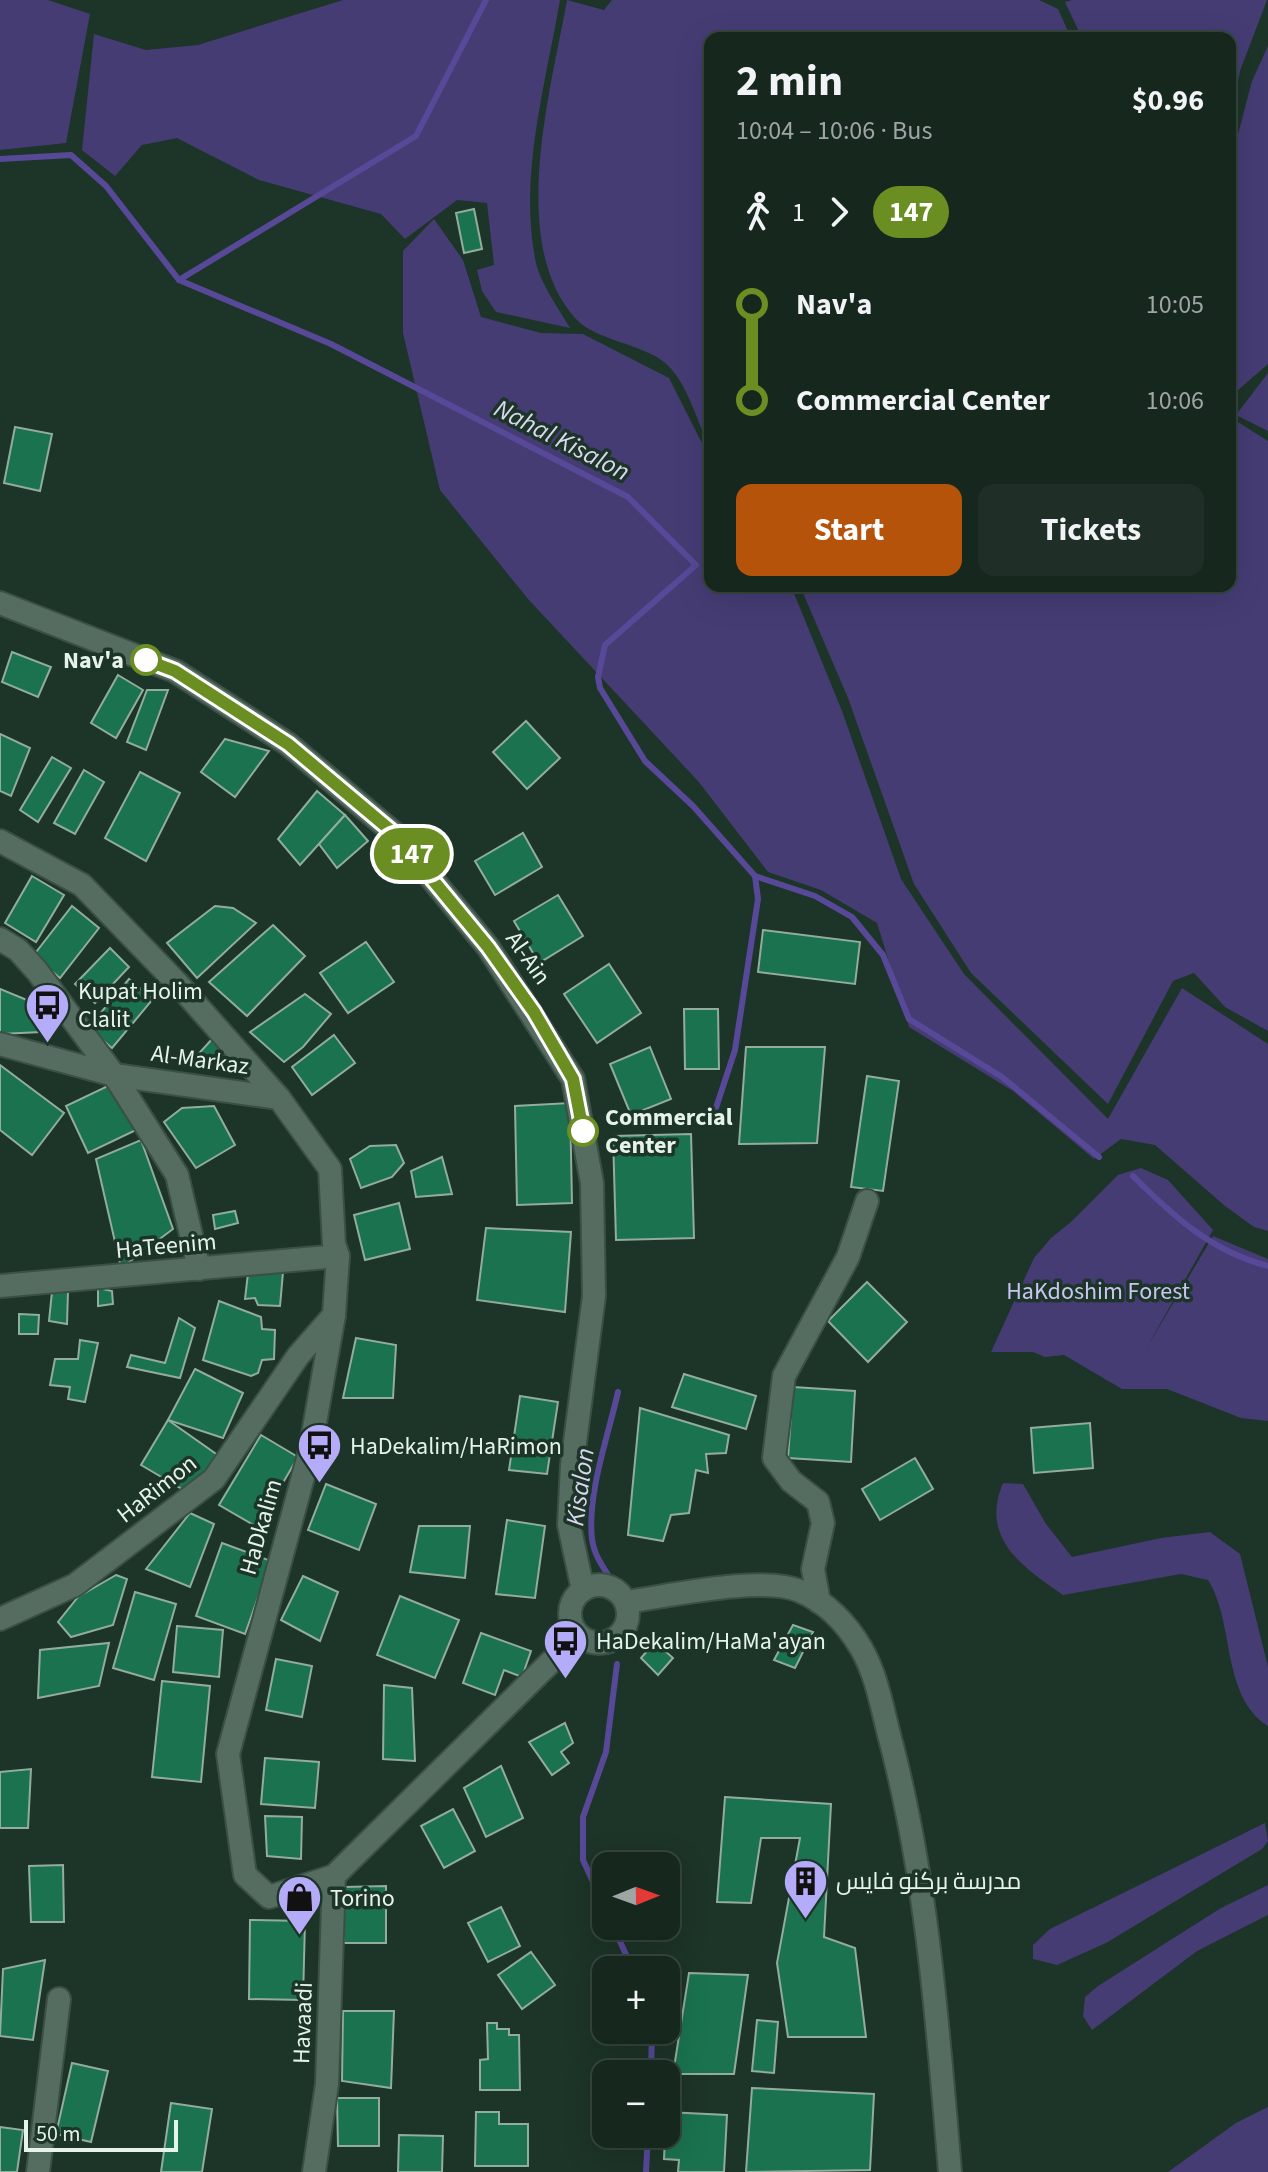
<!DOCTYPE html>
<html lang="en">
<head>
<meta charset="utf-8">
<style>
	:root { --surface:#16271e; --page:#1f2f27; --text:#f1f3f6; --muted:#9ea5a4; --line:#35443c; --accent:#b45309 }
	body { margin:0; font-family:"Source Sans 3",Cairo,sans-serif; background:var(--page); color:var(--text); height:100vh; display:flex; flex-direction:column; font-size:30px; white-space:nowrap }
	* { box-sizing:border-box; margin:0 }
	p { font-size:26px; color:var(--muted) }
	.icon { flex:none; width:44px; height:44px; fill:none; stroke:currentColor; stroke-width:2; stroke-linecap:round; stroke-linejoin:round }
	.map { position:relative; flex:1; overflow:hidden }
	.drawer { position:absolute; left:704px; top:32px; width:532px; height:560px; display:flex; flex-direction:column; background:var(--surface); border-radius:16px; box-shadow:0 8px 32px #0002,0 0 0 2px var(--line) }
	.drawer>* { flex:none }
	.badge { padding:0 16px; border-radius:26px; font-size:28px; line-height:52px }
	.needle { width:52px; rotate:89deg }
	.tools { position:absolute; left:592px; top:1852px; display:grid; gap:16px }
	.tools a { display:grid; place-items:center; width:88px; height:88px; border-radius:16px; background:var(--surface); box-shadow:0 8px 32px #0002,0 0 0 2px var(--line); font-size:40px }
	.scale { position:absolute; left:24px; bottom:20px; width:154px; box-sizing:border-box; padding-left:8px; border:4px solid #e5f3eb; border-top:0; font-size:22px; line-height:28px; white-space:nowrap; color:#e5f3eb; -webkit-text-stroke:6px #1d3428; paint-order:stroke }
	.map>.badge { position:absolute; translate:-50% -50%; box-shadow:0 0 0 4px #fff }
	.legs { display:flex; align-items:center; gap:12px; height:88px; padding:0 32px; font-size:26px }
	.legs p { margin-inline-start:auto }
	.summary { display:flex; align-items:center; justify-content:space-between; height:136px; padding:0 32px }
	h1 { font-size:44px; font-weight:700; line-height:60px }
	.primary-button { display:flex; gap:16px; margin-top:auto; padding:16px 32px }
	.primary-button a { flex:1; height:92px; border-radius:16px; background:var(--accent); color:#fff; font-size:32px; font-weight:700; line-height:92px; text-align:center }
	.primary-button a+a { background:var(--page); color:var(--text) }
	ul { padding:0 32px; list-style:none }
	li { display:flex; align-items:center; gap:28px; height:96px; font-size:30px }
	li i { display:grid; place-items:center; width:12px; height:100%; margin:0 10px; background:currentColor }
	li i::after { content:''; width:20px; height:20px; margin:-10px; border:6px solid; border-radius:50%; background:var(--surface) }
	li p { margin-inline-start:auto }
	li:first-child i { background:linear-gradient(#0000 50%,currentColor 0) }
	li:last-child i { background:linear-gradient(currentColor 50%,#0000 0) }
	.map>svg:first-child { display:block }
</style>
</head>
<body>
<div class="map">
<svg width="1268" height="2172" viewBox="0 0 1268 2172">
	<rect width="100%" height="100%" fill="#1d3428"/>
	<g fill="#453c74">
		<path d="M 0,0 L 48,0 L 90,14 L 66,143 L 0,150 Z"/>
		<path d="M 343,0 L 560,0 C 546,83 518,178 536,263 C 541,284 559,309 570,328 L 496,312 L 482,291 L 477,270 L 494,265 L 487,203 L 457,200 L 405,239 L 381,214 L 259,180 L 177,138 L 142,145 L 115,176 L 82,150 L 94,34 L 146,50 L 198,45 Z"/>
		<path d="M 567,0 L 604,10 L 612,0 L 1039,0 L 1058,9 L 1071,38 L 710,38 L 710,447 C 696,421 688,382 664,362 C 642,344 595,340 576,319 C 507,244 551,90 567,0 Z"/>
		<path d="M 1072,0 L 1267,0 L 1240,71 L 1230,121 L 1230,38 L 1082,38 L 1065,2 Z"/>
		<path d="M 1268,46 L 1268,364 L 1230,397 L 1230,165 L 1252,81 Z"/>
		<path d="M 434,219 L 463,260 L 481,317 L 541,333 L 583,334 L 669,378 L 710,459 L 710,586 L 791,586 L 842,711 L 901,879 L 964,974 L 1108,1119 L 1182,988 L 1268,1044 L 1268,1231 L 1254,1227 L 1225,1206 L 1155,1145 L 1121,1139 L 1094,1159 L 1013,1091 L 909,1027 L 877,923 L 821,890 L 768,872 L 698,781 L 528,599 L 440,490 L 403,333 L 403,251 Z"/>
		<path d="M 1268,373 L 1268,431 L 1236,415 Z"/>
		<path d="M 1230,417 L 1268,441 L 1268,1031 L 1225,1007 L 1194,973 L 1173,981 L 1108,1104 L 971,973 L 914,884 L 848,698 L 800,586 L 1230,586 Z"/>
		<path d="M 1141,1168 L 1168,1180 L 1213,1230 L 1146,1349 L 1213,1236 L 1268,1259 L 1268,1421 L 1241,1418 L 1167,1389 L 1122,1389 L 1064,1355 L 1045,1357 L 1033,1352 L 991,1352 L 1034,1258 L 1051,1238 L 1071,1222 L 1118,1175 Z"/>
		<path d="M 1003,1483 L 1023,1484 L 1046,1524 L 1072,1557 L 1161,1538 L 1210,1532 L 1240,1554 L 1268,1667 L 1268,1726 C 1221,1697 1235,1622 1208,1580 L 1181,1574 L 1063,1595 C 1021,1566 980,1538 1003,1483 Z"/>
		<path d="M 1265,1823 L 1268,1841 L 1262,1849 L 1106,1943 L 1057,1965 L 1033,1959 L 1033,1945 L 1050,1929 Z"/>
		<path d="M 1268,1885 L 1268,1915 L 1197,1951 L 1092,2030 L 1083,2016 L 1085,1997 L 1098,1986 L 1221,1908 Z"/>
		<path d="M 1268,2107 L 1268,2172 L 1168,2172 L 1236,2123 Z"/>
	</g>
	<g fill="none" stroke-linecap="round" stroke-linejoin="round">
		<g stroke="#574997" stroke-width="6">
			<path d="M 0,159 L 71,155 L 106,186 L 179,280 L 331,344 L 628,497 L 696,565 L 605,645 L 598,677 L 600,688 L 645,761 L 693,806 L 755,876 L 758,899 L 735,1050 L 711,1123"/>
			<path d="M 179,280 L 416,136 L 486,0"/>
			<path d="M 755,876 L 815,896 L 852,917 L 883,955 L 909,1019 L 1002,1077 L 1099,1157"/>
			<path d="M 1133,1176 C 1174,1217 1211,1251 1268,1266"/>
			<path d="M 614,1584 C 605,1570 594,1556 592,1539 C 587,1493 608,1437 618,1392"/>
			<path d="M 606,1910 L 583,1860 L 583,1817 L 606,1752 L 617,1664"/>
			<path d="M 613,1926 L 633,1970"/>
			<path d="M 651,2074 L 652,2030"/>
			<path d="M 646,2172 L 648,2134"/>
		</g>
	</g>
	<g fill="#1a724e" stroke="#92ac9d" stroke-width="2">
		<path d="M 474,209 L 482,249 L 464,253 L 456,213 Z"/>
		<path d="M 15,427 L 52,434 L 40,491 L 4,483 Z"/>
		<path d="M 12,652 L 51,667 L 38,697 L 2,682 Z"/>
		<path d="M 118,675 L 143,690 L 116,738 L 91,723 Z"/>
		<path d="M 147,690 L 168,690 L 146,750 L 127,742 Z"/>
		<path d="M 526,721 L 560,758 L 527,789 L 493,752 Z"/>
		<path d="M 0,734 L 30,748 L 11,796 L 0,791 Z"/>
		<path d="M 225,739 L 269,751 L 235,797 L 201,772 Z"/>
		<path d="M 52,757 L 71,768 L 38,822 L 20,810 Z"/>
		<path d="M 84,770 L 104,782 L 75,834 L 54,823 Z"/>
		<path d="M 140,772 L 180,793 L 146,861 L 105,838 Z"/>
		<path d="M 317,791 L 345,815 L 300,865 L 278,839 Z"/>
		<path d="M 345,815 L 368,841 L 337,868 L 319,844 Z"/>
		<path d="M 523,833 L 542,867 L 495,895 L 475,861 Z"/>
		<path d="M 32,876 L 64,895 L 36,942 L 5,923 Z"/>
		<path d="M 558,895 L 583,936 L 539,963 L 514,921 Z"/>
		<path d="M 72,906 L 99,928 L 60,978 L 33,956 Z"/>
		<path d="M 215,906 L 233,908 L 256,923 L 197,978 L 167,943 Z"/>
		<path d="M 273,925 L 305,956 L 247,1016 L 209,982 Z"/>
		<path d="M 763,930 L 860,942 L 855,984 L 758,972 Z"/>
		<path d="M 366,942 L 394,982 L 348,1013 L 320,973 Z"/>
		<path d="M 110,948 L 129,967 L 95,1003 L 75,984 Z"/>
		<path d="M 609,964 L 641,1013 L 597,1043 L 564,994 Z"/>
		<path d="M 129,979 L 153,999 L 112,1048 L 88,1028 Z"/>
		<path d="M 0,989 L 39,1005 L 41,1032 L 0,1034 Z"/>
		<path d="M 305,994 L 331,1014 L 303,1047 L 284,1062 L 250,1032 Z"/>
		<path d="M 684,1009 L 718,1009 L 719,1069 L 685,1069 Z"/>
		<path d="M 334,1035 L 355,1063 L 312,1095 L 292,1067 Z"/>
		<path d="M 213,1038 L 235,1059 L 217,1070 L 192,1061 Z"/>
		<path d="M 650,1047 L 671,1099 L 631,1115 L 610,1064 Z"/>
		<path d="M 746,1047 L 825,1047 L 817,1143 L 739,1144 Z"/>
		<path d="M 0,1065 L 64,1113 L 32,1155 L 0,1130 Z"/>
		<path d="M 867,1076 L 899,1081 L 883,1191 L 851,1187 Z"/>
		<path d="M 114,1083 L 136,1130 L 88,1153 L 66,1106 Z"/>
		<path d="M 570,1103 L 572,1203 L 517,1205 L 515,1106 Z"/>
		<path d="M 214,1106 L 235,1145 L 196,1168 L 164,1122 L 182,1108 Z"/>
		<path d="M 691,1134 L 694,1238 L 616,1240 L 613,1136 Z"/>
		<path d="M 141,1140 L 173,1229 L 121,1268 L 96,1159 Z"/>
		<path d="M 396,1145 L 404,1163 L 392,1177 L 361,1188 L 350,1159 L 370,1146 Z"/>
		<path d="M 442,1157 L 452,1194 L 416,1197 L 411,1171 Z"/>
		<path d="M 399,1203 L 410,1249 L 365,1260 L 354,1215 Z"/>
		<path d="M 235,1211 L 238,1223 L 215,1229 L 213,1215 Z"/>
		<path d="M 486,1228 L 571,1232 L 565,1312 L 477,1300 Z"/>
		<path d="M 284,1261 L 280,1306 L 258,1305 L 255,1298 L 245,1299 L 249,1265 Z"/>
		<path d="M 867,1282 L 907,1322 L 868,1362 L 828,1321 Z"/>
		<path d="M 98,1288 L 112,1291 L 113,1304 L 98,1306 Z"/>
		<path d="M 68,1291 L 67,1324 L 49,1321 L 52,1292 Z"/>
		<path d="M 219,1301 L 261,1317 L 262,1329 L 275,1330 L 274,1359 L 262,1360 L 258,1373 L 251,1376 L 203,1360 Z"/>
		<path d="M 19,1314 L 39,1315 L 38,1334 L 19,1334 Z"/>
		<path d="M 179,1318 L 195,1328 L 180,1378 L 127,1367 L 131,1355 L 165,1363 Z"/>
		<path d="M 356,1338 L 396,1345 L 393,1398 L 343,1398 Z"/>
		<path d="M 80,1340 L 98,1343 L 85,1402 L 68,1399 L 70,1387 L 50,1385 L 55,1359 L 78,1359 Z"/>
		<path d="M 195,1369 L 243,1393 L 223,1438 L 168,1420 Z"/>
		<path d="M 684,1374 L 756,1396 L 746,1429 L 672,1407 Z"/>
		<path d="M 793,1387 L 855,1391 L 851,1462 L 788,1458 Z"/>
		<path d="M 520,1396 L 558,1402 L 547,1474 L 509,1470 Z"/>
		<path d="M 640,1408 L 729,1435 L 726,1453 L 706,1454 L 708,1473 L 696,1470 L 689,1513 L 671,1515 L 663,1541 L 628,1535 Z"/>
		<path d="M 168,1420 L 219,1456 L 187,1492 L 141,1465 Z"/>
		<path d="M 1090,1423 L 1093,1468 L 1034,1473 L 1031,1428 Z"/>
		<path d="M 261,1435 L 298,1457 L 257,1527 L 219,1505 Z"/>
		<path d="M 915,1458 L 933,1489 L 880,1520 L 862,1489 Z"/>
		<path d="M 326,1484 L 376,1504 L 359,1550 L 308,1530 Z"/>
		<path d="M 190,1513 L 214,1524 L 190,1587 L 146,1569 Z"/>
		<path d="M 507,1520 L 545,1526 L 535,1598 L 496,1594 Z"/>
		<path d="M 419,1526 L 470,1526 L 465,1578 L 410,1572 Z"/>
		<path d="M 222,1543 L 271,1561 L 245,1634 L 196,1616 Z"/>
		<path d="M 116,1575 L 127,1579 L 113,1625 L 71,1637 L 58,1622 L 78,1597 Z"/>
		<path d="M 303,1576 L 338,1592 L 320,1641 L 281,1620 Z"/>
		<path d="M 135,1592 L 176,1604 L 154,1680 L 113,1668 Z"/>
		<path d="M 400,1596 L 459,1620 L 435,1678 L 377,1655 Z"/>
		<path d="M 793,1625 L 813,1632 L 795,1668 L 774,1660 Z"/>
		<path d="M 177,1626 L 223,1630 L 219,1677 L 173,1672 Z"/>
		<path d="M 481,1633 L 531,1651 L 522,1677 L 504,1670 L 495,1695 L 463,1683 Z"/>
		<path d="M 655,1642 L 673,1658 L 658,1675 L 641,1658 Z"/>
		<path d="M 109,1643 L 99,1686 L 38,1698 L 40,1650 Z"/>
		<path d="M 276,1659 L 312,1666 L 302,1717 L 266,1710 Z"/>
		<path d="M 162,1681 L 210,1686 L 201,1782 L 152,1777 Z"/>
		<path d="M 384,1685 L 412,1688 L 415,1761 L 383,1759 Z"/>
		<path d="M 565,1723 L 573,1743 L 561,1752 L 569,1763 L 552,1775 L 529,1742 Z"/>
		<path d="M 265,1758 L 319,1762 L 315,1808 L 261,1804 Z"/>
		<path d="M 501,1766 L 523,1818 L 486,1837 L 464,1788 Z"/>
		<path d="M 31,1769 L 28,1828 L 0,1828 L 0,1772 Z"/>
		<path d="M 725,1797 L 831,1804 L 824,1937 L 855,1948 L 866,2037 L 788,2037 L 777,1963 L 800,1838 L 761,1838 L 751,1903 L 717,1902 Z"/>
		<path d="M 453,1809 L 475,1851 L 444,1868 L 421,1826 Z"/>
		<path d="M 265,1816 L 302,1817 L 301,1859 L 267,1856 Z"/>
		<path d="M 63,1865 L 64,1922 L 31,1922 L 29,1866 Z"/>
		<path d="M 386,1886 L 386,1943 L 344,1943 L 344,1887 Z"/>
		<path d="M 501,1907 L 520,1946 L 488,1962 L 468,1923 Z"/>
		<path d="M 250,1920 L 305,1921 L 303,2000 L 249,1999 Z"/>
		<path d="M 531,1952 L 555,1985 L 522,2009 L 498,1975 Z"/>
		<path d="M 45,1960 L 33,2040 L 0,2036 L 3,1969 Z"/>
		<path d="M 689,1973 L 748,1975 L 734,2074 L 673,2074 Z"/>
		<path d="M 343,2011 L 394,2011 L 391,2088 L 342,2081 Z"/>
		<path d="M 757,2020 L 778,2022 L 774,2073 L 752,2071 Z"/>
		<path d="M 487,2023 L 497,2023 L 497,2029 L 509,2029 L 509,2035 L 519,2035 L 520,2090 L 480,2090 L 480,2060 L 488,2059 Z"/>
		<path d="M 72,2063 L 108,2071 L 91,2142 L 56,2134 Z"/>
		<path d="M 752,2088 L 874,2094 L 870,2170 L 746,2172 Z"/>
		<path d="M 337,2098 L 379,2098 L 379,2146 L 338,2146 Z"/>
		<path d="M 171,2103 L 212,2109 L 202,2172 L 161,2172 Z"/>
		<path d="M 476,2112 L 499,2112 L 499,2124 L 528,2124 L 528,2166 L 475,2166 Z"/>
		<path d="M 666,2112 L 727,2115 L 724,2172 L 678,2172 L 679,2160 L 664,2159 Z"/>
		<path d="M 0,2127 L 23,2130 L 17,2172 L 0,2172 Z"/>
		<path d="M 399,2135 L 443,2136 L 442,2172 L 398,2172 Z"/>
	</g>
	<g fill="none" stroke-linecap="round" stroke-linejoin="round">
		<defs>
			<g id="minor">
				<path d="M 0,939 L 18,950 L 37,971 L 114,1075 L 177,1175 L 199,1269"/>
				<path d="M 0,1044 L 114,1075 L 279,1098"/>
				<path d="M 0,1286 L 338,1256"/>
				<path d="M 819,1602 L 813,1569 L 823,1523 L 818,1502 L 791,1481 L 774,1458 L 784,1376 L 848,1257 L 867,1201"/>
				<path d="M 0,1619 L 75,1585 L 214,1479 L 298,1356 L 334,1315"/>
				<path d="M 38,2172 L 59,1999"/>
				<path d="M 314,2172 L 327,2084 L 334,1876"/>
			</g>
			<g id="tertiary">
				<path d="M 0,603 L 175,671 L 288,744 L 395,834 L 488,947 L 573,1079 L 592,1183 L 594,1296 L 572,1465 L 569,1525 L 583,1590"/>
				<path d="M 0,841 L 82,885 L 177,983 L 279,1098 L 330,1169 L 334,1244 L 338,1256 L 334,1315 L 310,1451 L 228,1754 L 245,1875 L 269,1897 L 334,1876 L 578,1635"/>
			</g>
			<g id="secondary">
				<circle cx="599" cy="1614" r="29"/>
				<path d="M 626,1602 C 670,1596 761,1575 800,1591 C 826,1602 847,1624 861,1648 C 878,1677 883,1714 892,1746 C 928,1886 938,2029 950,2172"/>
			</g>
		</defs>
		<use href="#minor" stroke="#3b4f45" stroke-width="26"/>
		<use href="#tertiary" stroke="#3b4f45" stroke-width="26"/>
		<use href="#secondary" stroke="#3b4f45" stroke-width="26"/>
		<use href="#minor" stroke="#546d60" stroke-width="22"/>
		<use href="#tertiary" stroke="#546d60" stroke-width="22"/>
		<use href="#secondary" stroke="#546d60" stroke-width="22"/>
	</g>
	<g fill="none" stroke-linecap="round" stroke-linejoin="round">
		<defs>
			<path id="line-1" d="M 146,660 L 175,671 L 288,744 L 395,834 L 488,947 L 534,1012 L 573,1079 L 583,1131"/>
		</defs>
		<use href="#line-1" stroke="#fff" stroke-width="18"/>
		<use href="#line-1" stroke="#6b8e23" stroke-width="12"/>
	</g>
	<defs>
		<symbol id="bus-pin" viewBox="-11 -11 22 30"><path d="M0 17L-7.5 6A9.5 9.5 0 1 1 7.5 6Z" fill="#b5acf9" stroke="#1d3428"/><path d="M-5-6H5V4H4V6H2V4H-2V6H-4V4H-5ZM-3.5-4V0h7V-4ZM-3.5 1.2v1.5H-2V1.2ZM2 1.2v1.5H3.5V1.2Z" fill="#111"/></symbol>
		<symbol id="building-pin" viewBox="-11 -11 22 30"><path d="M0 17L-7.5 6A9.5 9.5 0 1 1 7.5 6Z" fill="#b5acf9" stroke="#1d3428"/><path d="M-4-6H4V6H1V3H-1V6H-4ZM-2.5-4.3h1.7v1.8h-1.7ZM.8-4.3h1.7v1.8H.8ZM-2.5-1h1.7V.8h-1.7ZM.8-1h1.7V.8H.8Z" fill="#111"/></symbol>
		<symbol id="shop-pin" viewBox="-11 -11 22 30"><path d="M0 17L-7.5 6A9.5 9.5 0 1 1 7.5 6Z" fill="#b5acf9" stroke="#1d3428"/><path d="M-5-2.5h2.3a2.7 3.5 0 0 1 5.4 0H5L5.5 6h-11ZM-1.5-2.5h3a1.5 2.3 0 0 0-3 0Z" fill="#111"/></symbol>
	</defs>
	<g fill-rule="evenodd">
		<use href="#bus-pin" x="22" y="980" width="51" height="69"/>
		<use href="#bus-pin" x="294" y="1420" width="51" height="69"/>
		<use href="#bus-pin" x="540" y="1616" width="51" height="69"/>
		<use href="#building-pin" x="780" y="1856" width="51" height="69"/>
		<use href="#shop-pin" x="274" y="1872" width="51" height="69"/>
	</g>
	<g fill="#fff" stroke="#6b8e23" stroke-width="4">
		<circle cx="146" cy="660" r="14"/>
		<circle cx="583" cy="1131" r="14"/>
	</g>
	<g text-anchor="middle" dominant-baseline="central" stroke-width="7" stroke-linejoin="round" paint-order="stroke">
		<g font-size="24" font-weight="bold" fill="#e5f3eb" stroke="#1d3428" text-anchor="end">
			<text x="124" y="660">Nav'a</text>
			<text x="605" y="1117" text-anchor="start">Commercial<tspan x="605" dy="28">Center</tspan></text>
		</g>
		<g font-size="24" fill="#e5f3eb" stroke="#1d3428">
			<text transform="translate(528 958) rotate(55)">Al-Ain</text>
			<text transform="translate(200 1060) rotate(8)">Al-Markaz</text>
			<text transform="translate(166 1246) rotate(-5)">HaTeenim</text>
			<text transform="translate(157 1489) rotate(-38)">HaRimon</text>
			<text transform="translate(261 1527) rotate(-74)">HaDkalim</text>
			<text transform="translate(303 2023) rotate(-88)">Havaadi</text>
		</g>
		<g font-size="24" fill="#e5f3eb" stroke="#1d3428" text-anchor="start">
			<text x="78" y="991">Kupat Holim<tspan x="78" dy="28">Clalit</tspan></text>
			<text x="350" y="1446">HaDekalim/HaRimon</text>
			<text x="596" y="1641">HaDekalim/HaMa'ayan</text>
			<text x="836" y="1881">مدرسة بركنو فايس</text>
			<text x="330" y="1898">Torino</text>
		</g>
		<g font-size="24" fill="#c9c5f1" stroke="#1d3428">
			<text x="1098" y="1291">HaKdoshim Forest</text>
		</g>
		<g font-size="26" font-style="italic" fill="#d9d7ee" stroke="#1d3428">
			<text transform="translate(562 440) rotate(27)">Nahal Kisalon</text>
			<text transform="translate(580 1487) rotate(-82)">Kisalon</text>
		</g>
	</g>
</svg>
<div class="tools">
<a><svg class="needle" viewBox="-14 -14 28 28"><path d="M0-13l5 13h-10z" fill="#e53935"/><path d="M0 13l5-13h-10z" fill="#9ea5a4"/></svg></a>
<a>+</a>
<a>−</a>
</div>
<div class="scale">50 m</div>
<b class="badge" style="left:412px;top:854px;background:#6b8e23;color:#fff">147</b>
<section class="drawer">
<div class="summary"><div><h1>2 min</h1><p>10:04 – 10:06 · Bus</p></div><b>$0.96</b></div>
<div class="legs"><svg class="icon" aria-label="walk" viewBox="0 0 24 24"><circle cx="13" cy="4" r="2"/><path d="M13 8l-2 6 4 7M11 14l-3 7M7 12l3-4h3l4 4"/></svg>1<svg class="icon" aria-label="forward" viewBox="0 0 24 24"><path d="M9 5l7 7-7 7"/></svg><b class="badge" style="background:#6b8e23;color:#fff">147</b></div>
<ul>
<li><i style="color:#6b8e23"></i><b>Nav'a</b><p>10:05</p></li>
<li><i style="color:#6b8e23"></i><b>Commercial Center</b><p>10:06</p></li>
</ul>
<div class="primary-button"><a>Start</a><a>Tickets</a></div>
</section>
</div>
</body>
</html>
